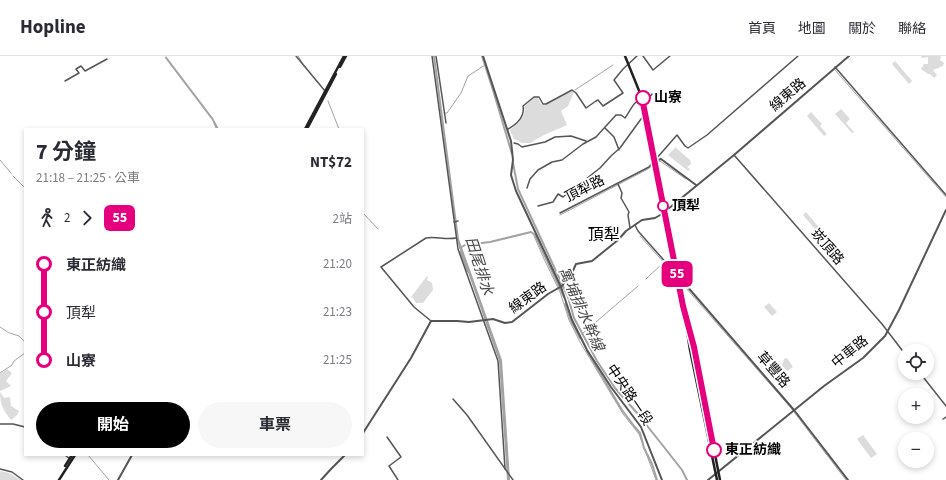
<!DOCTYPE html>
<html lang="zh-TW">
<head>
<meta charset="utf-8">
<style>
	:root { --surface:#fff; --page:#f7f7f7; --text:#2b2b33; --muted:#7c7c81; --line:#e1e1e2; --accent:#000 }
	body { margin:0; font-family:"Source Sans 3","Noto Sans TC",sans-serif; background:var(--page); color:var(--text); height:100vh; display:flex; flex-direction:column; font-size:15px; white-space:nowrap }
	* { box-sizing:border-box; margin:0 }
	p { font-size:13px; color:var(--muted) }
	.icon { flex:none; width:22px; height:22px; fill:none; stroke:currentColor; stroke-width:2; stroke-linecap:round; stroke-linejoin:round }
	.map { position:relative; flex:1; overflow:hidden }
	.drawer { position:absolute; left:24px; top:72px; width:340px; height:328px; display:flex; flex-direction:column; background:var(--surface); border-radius:0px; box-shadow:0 2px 6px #0003 }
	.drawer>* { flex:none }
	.badge { padding:0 8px; border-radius:6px; font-size:14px; line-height:26px }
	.fabs { position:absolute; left:898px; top:288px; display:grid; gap:8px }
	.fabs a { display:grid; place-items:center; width:36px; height:36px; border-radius:50%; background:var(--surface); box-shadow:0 2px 6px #0003; font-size:20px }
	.map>.badge { position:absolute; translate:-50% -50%; box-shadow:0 0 0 2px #fff }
	.legs { display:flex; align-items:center; gap:6px; height:44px; padding:0 12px; font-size:13px }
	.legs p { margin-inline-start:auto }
	.head { display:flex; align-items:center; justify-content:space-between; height:68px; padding:0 12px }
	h1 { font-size:22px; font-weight:700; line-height:30px }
	.button { display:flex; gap:8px; margin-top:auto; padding:8px 12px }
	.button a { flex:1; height:46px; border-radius:24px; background:var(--accent); color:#fff; font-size:16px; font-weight:700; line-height:46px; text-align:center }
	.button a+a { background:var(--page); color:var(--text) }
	ul { padding:0 12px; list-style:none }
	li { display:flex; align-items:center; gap:14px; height:48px; font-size:15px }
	li i { display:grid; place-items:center; width:6px; height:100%; margin:0 5px; background:currentColor }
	li i::after { content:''; width:10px; height:10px; margin:-5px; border:3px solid; border-radius:50%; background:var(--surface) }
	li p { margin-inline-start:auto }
	li:first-child i { background:linear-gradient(#0000 50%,currentColor 0) }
	li:last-child i { background:linear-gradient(currentColor 50%,#0000 0) }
	header { display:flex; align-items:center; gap:24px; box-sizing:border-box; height:56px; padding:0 20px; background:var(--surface); border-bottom:1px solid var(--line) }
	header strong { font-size:19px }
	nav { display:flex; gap:22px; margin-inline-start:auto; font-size:14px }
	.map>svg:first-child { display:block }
</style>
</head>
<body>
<header>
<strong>Hopline</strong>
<nav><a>首頁</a><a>地圖</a><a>關於</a><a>聯絡</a></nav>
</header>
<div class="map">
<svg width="946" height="424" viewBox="0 0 946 424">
	<rect width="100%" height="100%" fill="#fff"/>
	<g fill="#dcdcdc">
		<path d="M 921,0 L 941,0 L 940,4 L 944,7 L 943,10 L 933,14 L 937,19 L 934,22 L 930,18 L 928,18 L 921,13 L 924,8 L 928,8 L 928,1 L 922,2 Z"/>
		<path d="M 895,5 L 912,25 L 909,28 L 892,8 Z"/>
		<path d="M 572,35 L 574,36 L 568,50 L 561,55 L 567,69 C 555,75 542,78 531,87 L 522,87 L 514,83 L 510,74 C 517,68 527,61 524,51 L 534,42 L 537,41 L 541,48 L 544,49 Z"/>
		<path d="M 841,53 L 850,63 L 846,67 L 854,76 L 852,77 L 835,58 Z"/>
		<path d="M 811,56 L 822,68 L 820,70 L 827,78 L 824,80 L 807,60 Z"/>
		<path d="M 675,91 L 690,104 L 691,108 L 687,111 L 690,113 L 688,115 L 668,99 L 674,93 Z"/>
		<path d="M 806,156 L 823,176 L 820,179 L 803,159 Z"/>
		<path d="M 427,220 L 428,221 L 427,224 L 432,227 L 433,234 L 423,247 L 416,247 L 413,242 L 411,241 Z"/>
		<path d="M 769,247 L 777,256 L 772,260 L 764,251 Z"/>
		<path d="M 787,302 L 793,311 L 787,315 L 782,309 L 784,303 Z"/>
		<path d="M 7,313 L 12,317 L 6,325 L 11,330 L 0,335 L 0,318 Z"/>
		<path d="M 0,336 L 4,342 L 10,341 L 11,350 L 19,355 L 17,359 L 11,364 C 3,354 0,348 0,336 Z"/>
		<path d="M 863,379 L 877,398 L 871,402 L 857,383 Z"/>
		<path d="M 0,415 L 9,417 L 21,424 L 0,424 Z"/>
	</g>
	<g fill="#a3a3a3">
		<path d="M 166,0 L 213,62 L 219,73 L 216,73 L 212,64 L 165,2 Z"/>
		<path d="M 433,0 L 435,0 L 459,183 L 502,304 L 510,424 L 507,424 L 499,305 L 457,185 Z"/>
	</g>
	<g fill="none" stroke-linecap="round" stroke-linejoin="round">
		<g stroke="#a3a3a3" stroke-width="1">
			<path d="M 298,0 L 303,8"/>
			<path d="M 835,14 L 946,141"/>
			<path d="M 575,34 L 613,9"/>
			<path d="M 328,45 L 339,73"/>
			<path d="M 444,57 L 447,57 L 461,37 L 468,20 L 485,9"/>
			<path d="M 0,104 L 11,117"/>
			<path d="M 656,106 L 660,105 L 686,123"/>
			<path d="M 13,120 L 25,132"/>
			<path d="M 363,157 L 378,173"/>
			<path d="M 560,159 L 648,113 L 654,108"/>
			<path d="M 534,180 L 545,205 L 560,236 L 569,264 L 580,286 L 623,358 L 639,378 L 656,424"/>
			<path d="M 640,180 L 677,221"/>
			<path d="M 646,223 L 663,207"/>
			<path d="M 679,224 L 791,352 L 846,424"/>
			<path d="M 0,271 L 9,277"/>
			<path d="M 10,277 L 19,280 L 25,286"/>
			<path d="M 582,278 L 638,230"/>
			<path d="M 0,317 L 12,309 L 14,305 L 25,297"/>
			<path d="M 88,399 L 109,424"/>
		</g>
		<g stroke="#a3a3a3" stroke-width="2">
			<path d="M 482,0 L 493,34 L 512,98"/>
			<path d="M 513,107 L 518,133 L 568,241 L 574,262 L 597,305 L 615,332 L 637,357 L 660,386 L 682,414 L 687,424"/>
			<path d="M 460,192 L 465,189 L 490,186 L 531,176 L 535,179 L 564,241"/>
			<path d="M 565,248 L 571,265 L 580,282"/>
			<path d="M 587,295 L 622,354 L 634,370 L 640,377 L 644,392 L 652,408 L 657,424"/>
		</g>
		<path stroke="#a3a3a3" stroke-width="3" d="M 461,196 L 468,215"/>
		<g stroke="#555" stroke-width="1.5">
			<path d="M 296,0 L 325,35"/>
			<path d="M 432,0 L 458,193 L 498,305 L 505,413"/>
			<path d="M 436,0 L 446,67"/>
			<path d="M 643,0 L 653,14 L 670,0"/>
			<path d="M 835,11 L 946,139"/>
			<path d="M 65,25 L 79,17 L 76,13 L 81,10 L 85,15 L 107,3"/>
			<path d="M 605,72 L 614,81 L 619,94"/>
			<path d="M 508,73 C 517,68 525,61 523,50 L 534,41 L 539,41 L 543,48 L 546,48 L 572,34 L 576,37 L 586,52 L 596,45 L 598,44 L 603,50 L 623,37 L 614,24 L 623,13 L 637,0"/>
			<path d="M 514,87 L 518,88 L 522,91 L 545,86 L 555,81 L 571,80 L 586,85"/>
			<path d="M 734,99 L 882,268 L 905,298"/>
			<path d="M 618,128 L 622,137 L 621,142 L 629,156 L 628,159 L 630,172"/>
			<path d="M 527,132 L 530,123 L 538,114 L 552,106 L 562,104 L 583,88 L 596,81 L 616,59 L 621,59 L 625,62 C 631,54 633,45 643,42 L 647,44 L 652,38"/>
			<path d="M 538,150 L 553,146 L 558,138 L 563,141 L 600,112 L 611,100 L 620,92 L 641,63 L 645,59"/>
			<path d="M 560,157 L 649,111 L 677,79 L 685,90 L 688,92 L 707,79 L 798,0"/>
			<path d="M 454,166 L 458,165"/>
			<path d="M 635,169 L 638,175 L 677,219"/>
			<path d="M 431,265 L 414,251 L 381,211 L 426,182 C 435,180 445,184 456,182"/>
			<path d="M 920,317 L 946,350"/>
			<path d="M 453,343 L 467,359 L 513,424"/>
			<path d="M 943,363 L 946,361"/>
			<path d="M 0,368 L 13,368 L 25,371"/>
			<path d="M 387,381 L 401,401 L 389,410 L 398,424"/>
			<path d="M 65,399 L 70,403"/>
			<path d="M 0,413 L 12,416 L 23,424"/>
		</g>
		<g stroke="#555" stroke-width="2">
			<path d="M 483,0 L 511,85 L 513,104 L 511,119 L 516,135 L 561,231 L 572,264 L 587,294 L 611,331 L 641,371 L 662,424"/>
			<path d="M 655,105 L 661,103 L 696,129"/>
			<path d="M 679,221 L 794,354 L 848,424"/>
			<path d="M 363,377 L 411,302 L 431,265 L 457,265 L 469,266 L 493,263 L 505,267 L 512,266 L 548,238 L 562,230 L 572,217 L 576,208 L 592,205 L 618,184 L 626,175 L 642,164 L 655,162 L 662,158 L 734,99 L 849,0"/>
			<path d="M 118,424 L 132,399"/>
			<path d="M 321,424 L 331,413 L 345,399"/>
			<path d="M 708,424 L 824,330 L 863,302 L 885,280 L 899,254 L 946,154"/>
		</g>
		<g stroke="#222" stroke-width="2.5">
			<path d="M 625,0 L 642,42 L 678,220 L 690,294 L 717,424"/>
			<path d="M 340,11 L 346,0"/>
			<path d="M 305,73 L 344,0"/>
			<path d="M 307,73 L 336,18"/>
			<path d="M 684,250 L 694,291 L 720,424"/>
			<path d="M 65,410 L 72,399"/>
			<path d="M 59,424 L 75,399"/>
		</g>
	</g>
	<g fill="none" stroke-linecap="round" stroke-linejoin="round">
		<defs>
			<path id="line-1" d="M 643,42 L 642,42 L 683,250 L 694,291 L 714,394"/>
		</defs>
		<use href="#line-1" stroke="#fff" stroke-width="9"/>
		<use href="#line-1" stroke="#e6007e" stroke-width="6"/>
	</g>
	<g fill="#fff" stroke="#e6007e" stroke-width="2">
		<circle cx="643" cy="42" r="7"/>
		<circle cx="663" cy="150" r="5"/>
		<circle cx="714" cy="394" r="7"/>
	</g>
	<g text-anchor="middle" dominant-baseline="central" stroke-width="3.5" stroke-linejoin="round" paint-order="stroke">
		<g font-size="14" fill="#000" stroke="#fff">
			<text transform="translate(788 39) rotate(-41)">線東路</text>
			<text transform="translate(585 133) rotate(-27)">頂犁路</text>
			<text transform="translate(827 191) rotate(49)">崁頂路</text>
			<text transform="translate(528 242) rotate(-36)">線東路</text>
			<text transform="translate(850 296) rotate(-39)">中車路</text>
			<text transform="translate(773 314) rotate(49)">草豐路</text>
			<text transform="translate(629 339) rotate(56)">中央路一段</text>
		</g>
		<g font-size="14" font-weight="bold" fill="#000" stroke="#fff" text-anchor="start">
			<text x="654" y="42">山寮</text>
			<text x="672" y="150">頂犁</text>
			<text x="725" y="394">東正紡織</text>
		</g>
		<g font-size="15" font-style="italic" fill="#444" stroke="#fff">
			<text transform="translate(479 210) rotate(72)">田尾排水</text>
			<text transform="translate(581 253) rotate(66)">寓埔排水幹線</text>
		</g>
		<g font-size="16" fill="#000" stroke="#fff">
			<text x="604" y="179">頂犁</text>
		</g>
	</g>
</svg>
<div class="fabs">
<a><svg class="icon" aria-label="locate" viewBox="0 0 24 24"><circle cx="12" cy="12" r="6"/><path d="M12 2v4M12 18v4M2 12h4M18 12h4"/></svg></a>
<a>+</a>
<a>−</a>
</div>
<b class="badge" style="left:677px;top:218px;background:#e6007e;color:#fff">55</b>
<section class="drawer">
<div class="head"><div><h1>7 分鐘</h1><p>21:18 – 21:25 · 公車</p></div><b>NT$72</b></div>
<div class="legs"><svg class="icon" aria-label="walk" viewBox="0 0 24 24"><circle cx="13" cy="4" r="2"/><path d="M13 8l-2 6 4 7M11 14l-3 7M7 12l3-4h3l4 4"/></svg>2<svg class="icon" aria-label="forward" viewBox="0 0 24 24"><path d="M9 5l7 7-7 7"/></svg><b class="badge" style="background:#e6007e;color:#fff">55</b><p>2站</p></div>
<ul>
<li><i style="color:#e6007e"></i><b>東正紡織</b><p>21:20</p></li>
<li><i style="color:#e6007e"></i><span>頂犁</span><p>21:23</p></li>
<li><i style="color:#e6007e"></i><b>山寮</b><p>21:25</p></li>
</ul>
<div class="button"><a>開始</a><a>車票</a></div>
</section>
</div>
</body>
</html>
